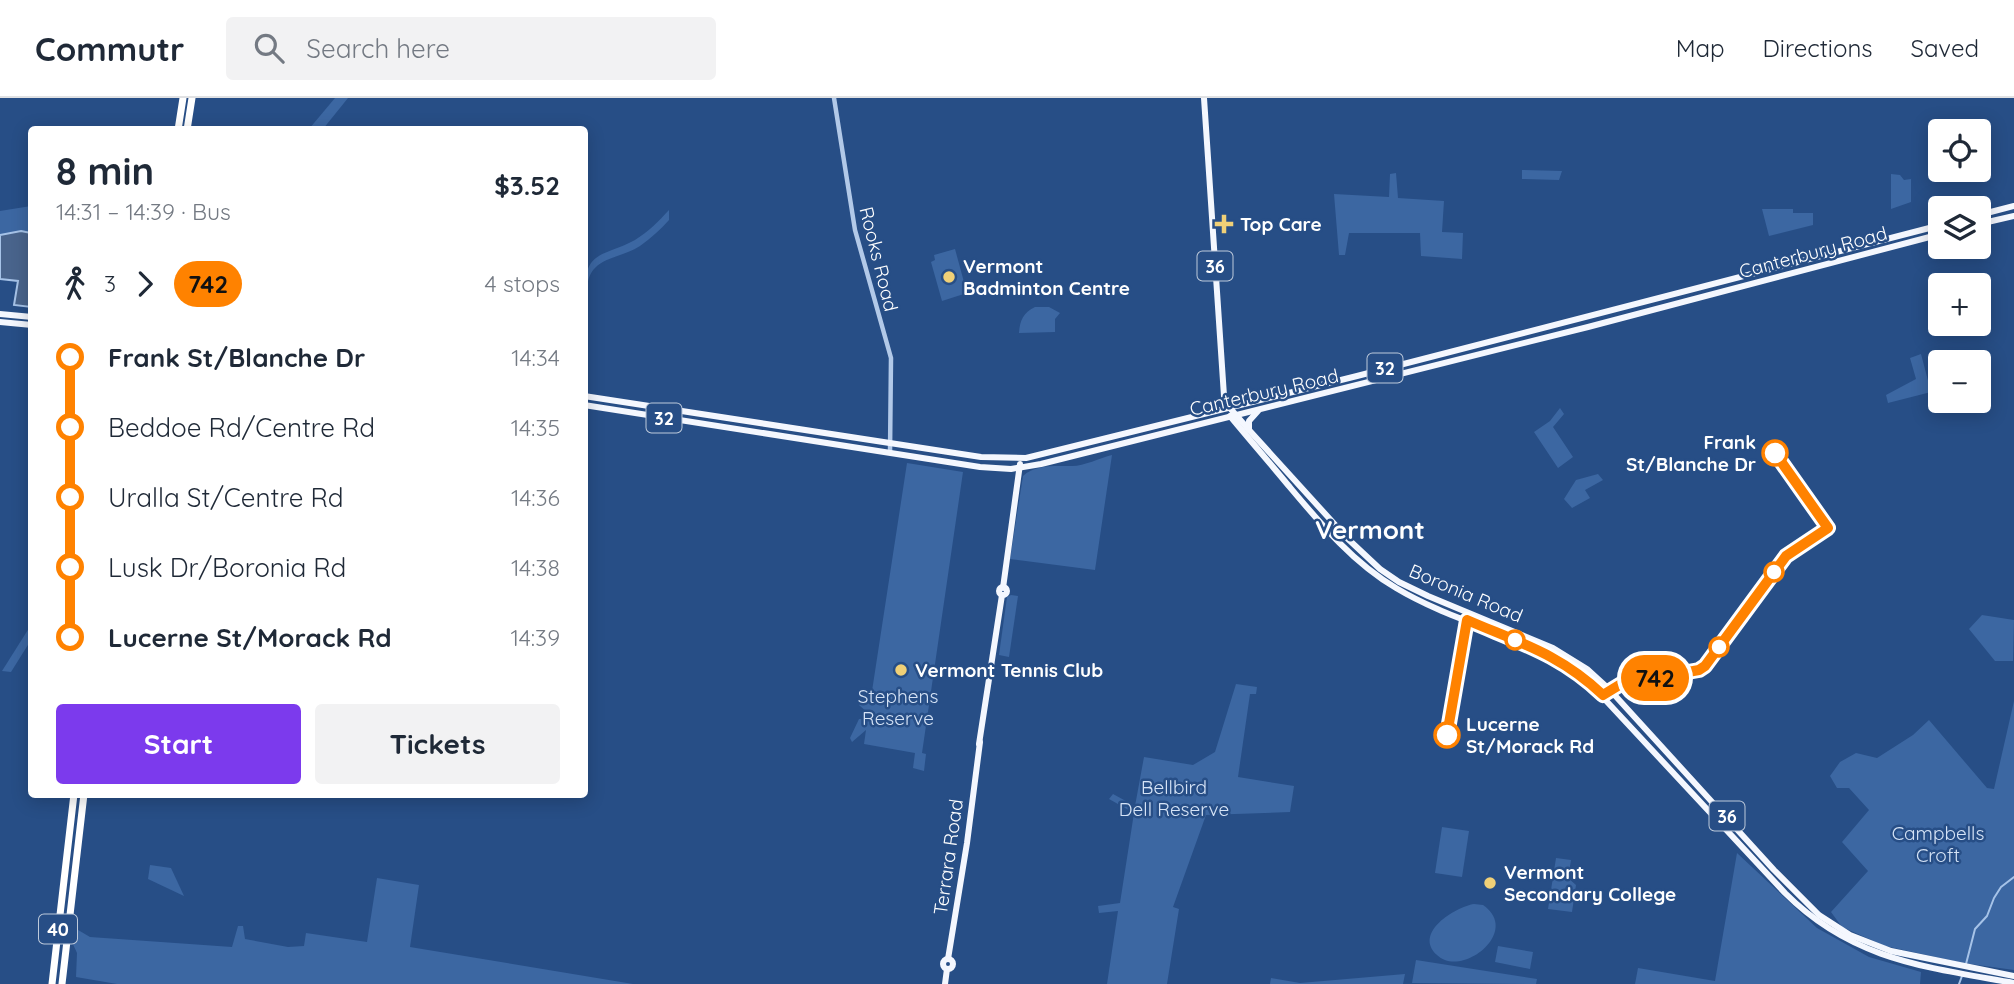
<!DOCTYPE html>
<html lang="en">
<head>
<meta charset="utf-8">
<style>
	:root { --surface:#fff; --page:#f2f2f3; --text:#1f2937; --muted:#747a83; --line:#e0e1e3; --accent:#7c3aed }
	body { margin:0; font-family:Quicksand,sans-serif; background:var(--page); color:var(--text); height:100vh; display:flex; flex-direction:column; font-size:26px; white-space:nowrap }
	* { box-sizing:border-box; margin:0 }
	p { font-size:23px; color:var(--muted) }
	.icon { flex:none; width:38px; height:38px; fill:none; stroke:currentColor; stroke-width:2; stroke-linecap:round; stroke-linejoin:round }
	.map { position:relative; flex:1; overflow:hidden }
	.details { position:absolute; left:28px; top:28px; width:560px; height:672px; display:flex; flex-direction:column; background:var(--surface); border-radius:7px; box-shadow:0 4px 18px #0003 }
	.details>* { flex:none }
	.badge { padding:0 14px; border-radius:23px; font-size:24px; line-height:46px }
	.controls { position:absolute; left:1928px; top:21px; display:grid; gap:14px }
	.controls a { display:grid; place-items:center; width:63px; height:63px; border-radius:7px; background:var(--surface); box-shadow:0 4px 18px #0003; font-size:35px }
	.map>.badge { position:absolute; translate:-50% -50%; box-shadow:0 0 0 4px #fff }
	.legs { display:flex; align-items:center; gap:10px; height:77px; padding:0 28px; font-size:23px }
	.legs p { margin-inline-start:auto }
	.head { display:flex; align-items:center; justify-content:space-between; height:119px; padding:0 28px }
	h1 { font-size:38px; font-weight:700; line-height:52px }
	.button { display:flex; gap:14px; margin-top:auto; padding:14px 28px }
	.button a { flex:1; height:80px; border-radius:7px; background:var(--accent); color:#fff; font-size:28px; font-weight:700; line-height:80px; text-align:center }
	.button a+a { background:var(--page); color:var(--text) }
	ul { padding:0 28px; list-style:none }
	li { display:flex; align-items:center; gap:24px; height:70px; font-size:26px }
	li i { display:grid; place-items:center; width:10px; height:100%; margin:0 9px; background:currentColor }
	li i::after { content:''; width:18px; height:18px; margin:-9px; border:5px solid; border-radius:50%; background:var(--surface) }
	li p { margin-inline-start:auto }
	li:first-child i { background:linear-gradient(#0000 50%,currentColor 0) }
	li:last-child i { background:linear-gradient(currentColor 50%,#0000 0) }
	header { display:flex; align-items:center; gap:42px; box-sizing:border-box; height:98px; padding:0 35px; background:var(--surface); border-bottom:2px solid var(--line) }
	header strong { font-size:33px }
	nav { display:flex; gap:38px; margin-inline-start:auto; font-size:24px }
	.search { width:490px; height:63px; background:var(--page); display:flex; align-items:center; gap:18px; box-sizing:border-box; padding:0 24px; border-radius:7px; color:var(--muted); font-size:26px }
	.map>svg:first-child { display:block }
</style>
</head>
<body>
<header>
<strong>Commutr</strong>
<div class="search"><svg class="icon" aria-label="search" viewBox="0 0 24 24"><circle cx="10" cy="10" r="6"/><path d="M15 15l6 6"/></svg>Search here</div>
<nav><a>Map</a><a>Directions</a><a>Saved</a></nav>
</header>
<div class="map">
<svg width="2014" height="886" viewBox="0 0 2014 886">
	<rect width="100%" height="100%" fill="#274e86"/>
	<g fill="#3c67a2">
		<path d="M 335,0 L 348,0 L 323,31 L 309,31 Z"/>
		<path d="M 1522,72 L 1562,73 L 1559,82 L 1522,81 Z"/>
		<path d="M 1396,75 L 1398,100 L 1444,103 L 1442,134 L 1463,135 L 1462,161 L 1421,158 L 1420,135 L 1349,135 L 1345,157 L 1339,157 L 1334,96 L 1389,99 L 1390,76 Z"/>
		<path d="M 1891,76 L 1900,77 L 1904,82 L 1911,81 L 1911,104 L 1891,111 Z"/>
		<path d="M 31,108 L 31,135 L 21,133 L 0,137 L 0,113 Z"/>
		<path d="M 1762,111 L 1793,111 L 1793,115 L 1813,115 L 1813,127 L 1769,138 Z"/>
		<path d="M 669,112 L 669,122 C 660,132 651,140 640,148 C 616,163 586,158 587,196 L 585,196 C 584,151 604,159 635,142 C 648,134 659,123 669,112 Z"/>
		<path d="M 955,151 L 967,195 L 942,203 L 931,164 L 935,162 L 934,157 Z"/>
		<path d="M 1035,209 L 1049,209 L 1060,215 L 1055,221 L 1055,234 L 1019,235 C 1020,222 1023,215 1035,209 Z"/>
		<path d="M 1921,256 L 1931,294 L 1888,305 L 1886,297 L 1916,281 L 1910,260 Z"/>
		<path d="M 1560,310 L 1564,316 L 1553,329 L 1573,359 L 1558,370 L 1534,334 L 1550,323 Z"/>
		<path d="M 1112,357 L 1095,472 L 1010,461 L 1023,378 C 1035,366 1057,368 1072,368 C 1084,368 1100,360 1112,357 Z"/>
		<path d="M 907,365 L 963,374 L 922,655 L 926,656 L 924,673 L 913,670 L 915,655 L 864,646 L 866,632 L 852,644 L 850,640 L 859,621 L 867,621 L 868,615 L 859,607 L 862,601 L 872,593 Z"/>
		<path d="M 1598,376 L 1603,382 L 1585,392 L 1590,400 L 1572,410 L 1564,401 L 1576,382 Z"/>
		<path d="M 1011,497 L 1018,498 L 1009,559 L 999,557 L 1007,499 Z"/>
		<path d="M 1982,517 L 2014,522 L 2013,563 L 1995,563 L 1969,531 Z"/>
		<path d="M 31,527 L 31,542 L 11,574 L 2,573 Z"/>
		<path d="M 1236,586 L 1257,589 L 1256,596 L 1250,596 L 1238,679 L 1294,688 L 1290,714 L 1206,717 L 1173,809 L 1179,811 L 1167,886 L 1107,886 L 1118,813 L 1099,815 L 1098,808 L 1120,805 L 1134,715 L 1109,701 L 1113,696 L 1135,708 L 1144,659 L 1193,667 L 1215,654 Z"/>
		<path d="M 2014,603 L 2014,872 L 1963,865 L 1885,848 L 1842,829 L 1831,814 L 1868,773 L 1842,744 L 1869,712 L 1849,690 L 1837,690 L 1830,678 L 1840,664 L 1856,655 L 1877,660 L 1913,637 L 1929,622 L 1987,690 L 1994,691 Z"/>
		<path d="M 1442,729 L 1469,733 L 1462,779 L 1435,775 Z"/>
		<path d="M 1737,755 L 1817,830 L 1869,859 L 1921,874 L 1920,886 L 1635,886 L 1638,870 L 1715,883 Z"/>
		<path d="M 1556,760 L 1571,762 L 1568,780 L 1576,787 L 1572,814 L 1548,811 Z"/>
		<path d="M 150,767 L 171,770 L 184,798 L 148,781 Z"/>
		<path d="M 377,780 L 419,787 L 410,849 L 633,886 L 117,886 L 76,879 L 77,855 L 72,844 L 73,829 L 90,839 L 232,849 L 238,828 L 243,828 L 245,841 L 288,849 L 304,848 L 306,835 L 367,844 Z"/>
		<path d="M 1474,806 L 1483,807 C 1522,834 1461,881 1437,857 C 1413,835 1455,809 1474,806 Z"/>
		<path d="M 1498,848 L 1533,854 L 1530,871 L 1495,864 Z"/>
		<path d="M 1416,862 L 1537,881 L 1536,886 L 1412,885 Z"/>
		<path d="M 1405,876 L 1403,886 L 1270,886 L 1271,880 L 1300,885 Z"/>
	</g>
	<path fill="#49648c" stroke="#a6c3e8" stroke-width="2" d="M 21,133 L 31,135 L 31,209 L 14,207 L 18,183 L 0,181 L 0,137 Z"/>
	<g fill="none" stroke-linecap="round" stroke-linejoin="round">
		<g stroke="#a6c3e8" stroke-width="2">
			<path d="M 1966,866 L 1975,831 L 1987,818 L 1994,800 L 2001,789 L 2014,779"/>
			<path d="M 1959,886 L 1962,878"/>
		</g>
		<path stroke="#b2c9e8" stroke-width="4.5" d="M 834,0 L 855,132 L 891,260 L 890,355"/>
		<g stroke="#f4f7fe" stroke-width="6">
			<path d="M 1204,0 L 1224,298 L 1229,309 L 1249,332 L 1348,441 L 1380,471 L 1399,484 L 1428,498 L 1553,550 L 1587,571 L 1610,592 L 1774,772 L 1819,817 L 1850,837 L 1891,853 L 2014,878"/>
			<path d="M 1979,117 L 2014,108"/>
			<path d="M 1979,126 L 2014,118"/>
			<path d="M 0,216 L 32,219"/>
			<path d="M 0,224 L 32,227"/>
			<path d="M 584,298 L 981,359 L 1026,360 L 1357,278 L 1941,127"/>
			<path d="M 584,307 L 980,369 L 1011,371 L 1041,366 L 1588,229 L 1941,136"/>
			<path d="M 1230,318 C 1249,341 1269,364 1288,387 C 1320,425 1353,465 1396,490 C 1456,526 1527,538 1584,579 L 1785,795 C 1852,862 1925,869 2014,885"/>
			<path d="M 1249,332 L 1249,323 L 1258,313"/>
			<circle cx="1003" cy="493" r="4"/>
			<path d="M 1003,490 L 1020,366"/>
			<path d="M 979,646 L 1002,497"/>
			<path d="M 948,861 L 967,745 L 980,644"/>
			<circle cx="948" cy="866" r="5"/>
			<path d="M 945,886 L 947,871"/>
		</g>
		<g stroke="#fff" stroke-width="7">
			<path d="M 178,32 L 183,0"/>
			<path d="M 187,32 L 192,0"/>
			<path d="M 52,886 L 74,696"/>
			<path d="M 62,886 L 84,696"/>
		</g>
	</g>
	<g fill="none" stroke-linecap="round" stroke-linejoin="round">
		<defs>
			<path id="line-1" d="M 1447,637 L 1467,522 C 1520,545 1560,556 1603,597 L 1621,586 L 1699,572 L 1705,568 L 1786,458 L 1828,430 L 1775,355"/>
		</defs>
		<use href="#line-1" stroke="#fff" stroke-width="16"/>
		<use href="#line-1" stroke="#ff8200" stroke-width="10"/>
	</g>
	<g fill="#f0d077" stroke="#274e86" stroke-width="2.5">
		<path d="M1220.5 115.5h7v7h7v7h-7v7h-7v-7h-7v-7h7z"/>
		<circle cx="949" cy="179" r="7"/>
		<circle cx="901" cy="572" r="7"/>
		<circle cx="1490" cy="785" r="7"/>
	</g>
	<g fill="#fff" stroke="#ff8200" stroke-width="3.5">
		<circle cx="1775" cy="355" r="12"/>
		<circle cx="1774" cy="474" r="9"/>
		<circle cx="1515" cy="542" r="9"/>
		<circle cx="1719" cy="549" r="9"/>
		<circle cx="1447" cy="637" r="12"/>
	</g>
	<g text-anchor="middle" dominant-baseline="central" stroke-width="5" stroke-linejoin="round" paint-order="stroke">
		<g fill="#274e86" stroke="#becadb" stroke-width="2">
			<rect x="1197.5" y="153.5" width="35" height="29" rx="5"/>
			<rect x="1367.5" y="255.5" width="35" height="29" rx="5"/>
			<rect x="646.5" y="305.5" width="35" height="29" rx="5"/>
			<rect x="1709.5" y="703.5" width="35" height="29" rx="5"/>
			<rect x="39" y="816.5" width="38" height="29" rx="5"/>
		</g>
		<g font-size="18" font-weight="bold" fill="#fff">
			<text x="1215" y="168">36</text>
			<text x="1385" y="270">32</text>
			<text x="664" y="320">32</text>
			<text x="1727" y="718">36</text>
			<text x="58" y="831">40</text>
		</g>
		<g font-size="19" font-weight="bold" fill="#fff" stroke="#274e86" text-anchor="start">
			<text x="1240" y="126">Top Care</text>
			<text x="963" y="168">Vermont<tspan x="963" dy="22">Badminton Centre</tspan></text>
			<text x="915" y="572">Vermont Tennis Club</text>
			<text x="1504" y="774">Vermont<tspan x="1504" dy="22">Secondary College</tspan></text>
		</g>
		<g font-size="19" fill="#fff" stroke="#274e86">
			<text transform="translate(1813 154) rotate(-15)">Canterbury Road</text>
			<text transform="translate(879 161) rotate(76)">Rooks Road</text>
			<text transform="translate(1264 294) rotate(-13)">Canterbury Road</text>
			<text transform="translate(1466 495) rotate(23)">Boronia Road</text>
			<text transform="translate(948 759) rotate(-82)">Terrara Road</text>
		</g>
		<g font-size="19" font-weight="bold" fill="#fff" stroke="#274e86" text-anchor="end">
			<text x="1756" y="344">Frank<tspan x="1756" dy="22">St/Blanche Dr</tspan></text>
			<text x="1466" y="626" text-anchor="start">Lucerne<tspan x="1466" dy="22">St/Morack Rd</tspan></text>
		</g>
		<g font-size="19" fill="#d5e3f6" stroke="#274e86">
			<text x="898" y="598">Stephens<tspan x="898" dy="22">Reserve</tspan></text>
			<text x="1174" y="689">Bellbird<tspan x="1174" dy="22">Dell Reserve</tspan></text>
			<text x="1938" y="735">Campbells<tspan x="1938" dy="22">Croft</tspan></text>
		</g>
		<g font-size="26" font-weight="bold" fill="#fff" stroke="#274e86">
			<text x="1370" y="431">Vermont</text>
		</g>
	</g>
</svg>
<div class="controls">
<a><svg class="icon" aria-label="locate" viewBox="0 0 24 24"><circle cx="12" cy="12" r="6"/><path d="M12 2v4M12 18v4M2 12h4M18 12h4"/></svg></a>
<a><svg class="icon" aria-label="layers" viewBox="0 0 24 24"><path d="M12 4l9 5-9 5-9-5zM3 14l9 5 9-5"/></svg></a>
<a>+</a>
<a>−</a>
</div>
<b class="badge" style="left:1655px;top:580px;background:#ff8200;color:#111">742</b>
<section class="details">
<div class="head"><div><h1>8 min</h1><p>14:31 – 14:39 · Bus</p></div><b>$3.52</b></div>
<div class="legs"><svg class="icon" aria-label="walk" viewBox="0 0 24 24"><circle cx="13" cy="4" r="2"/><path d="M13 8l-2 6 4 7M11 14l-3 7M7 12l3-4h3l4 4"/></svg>3<svg class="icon" aria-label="forward" viewBox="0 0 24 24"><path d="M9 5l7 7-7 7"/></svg><b class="badge" style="background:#ff8200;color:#111">742</b><p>4 stops</p></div>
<ul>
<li><i style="color:#ff8200"></i><b>Frank St/Blanche Dr</b><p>14:34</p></li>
<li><i style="color:#ff8200"></i><span>Beddoe Rd/Centre Rd</span><p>14:35</p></li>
<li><i style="color:#ff8200"></i><span>Uralla St/Centre Rd</span><p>14:36</p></li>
<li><i style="color:#ff8200"></i><span>Lusk Dr/Boronia Rd</span><p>14:38</p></li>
<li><i style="color:#ff8200"></i><b>Lucerne St/Morack Rd</b><p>14:39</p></li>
</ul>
<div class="button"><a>Start</a><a>Tickets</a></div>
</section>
</div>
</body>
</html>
